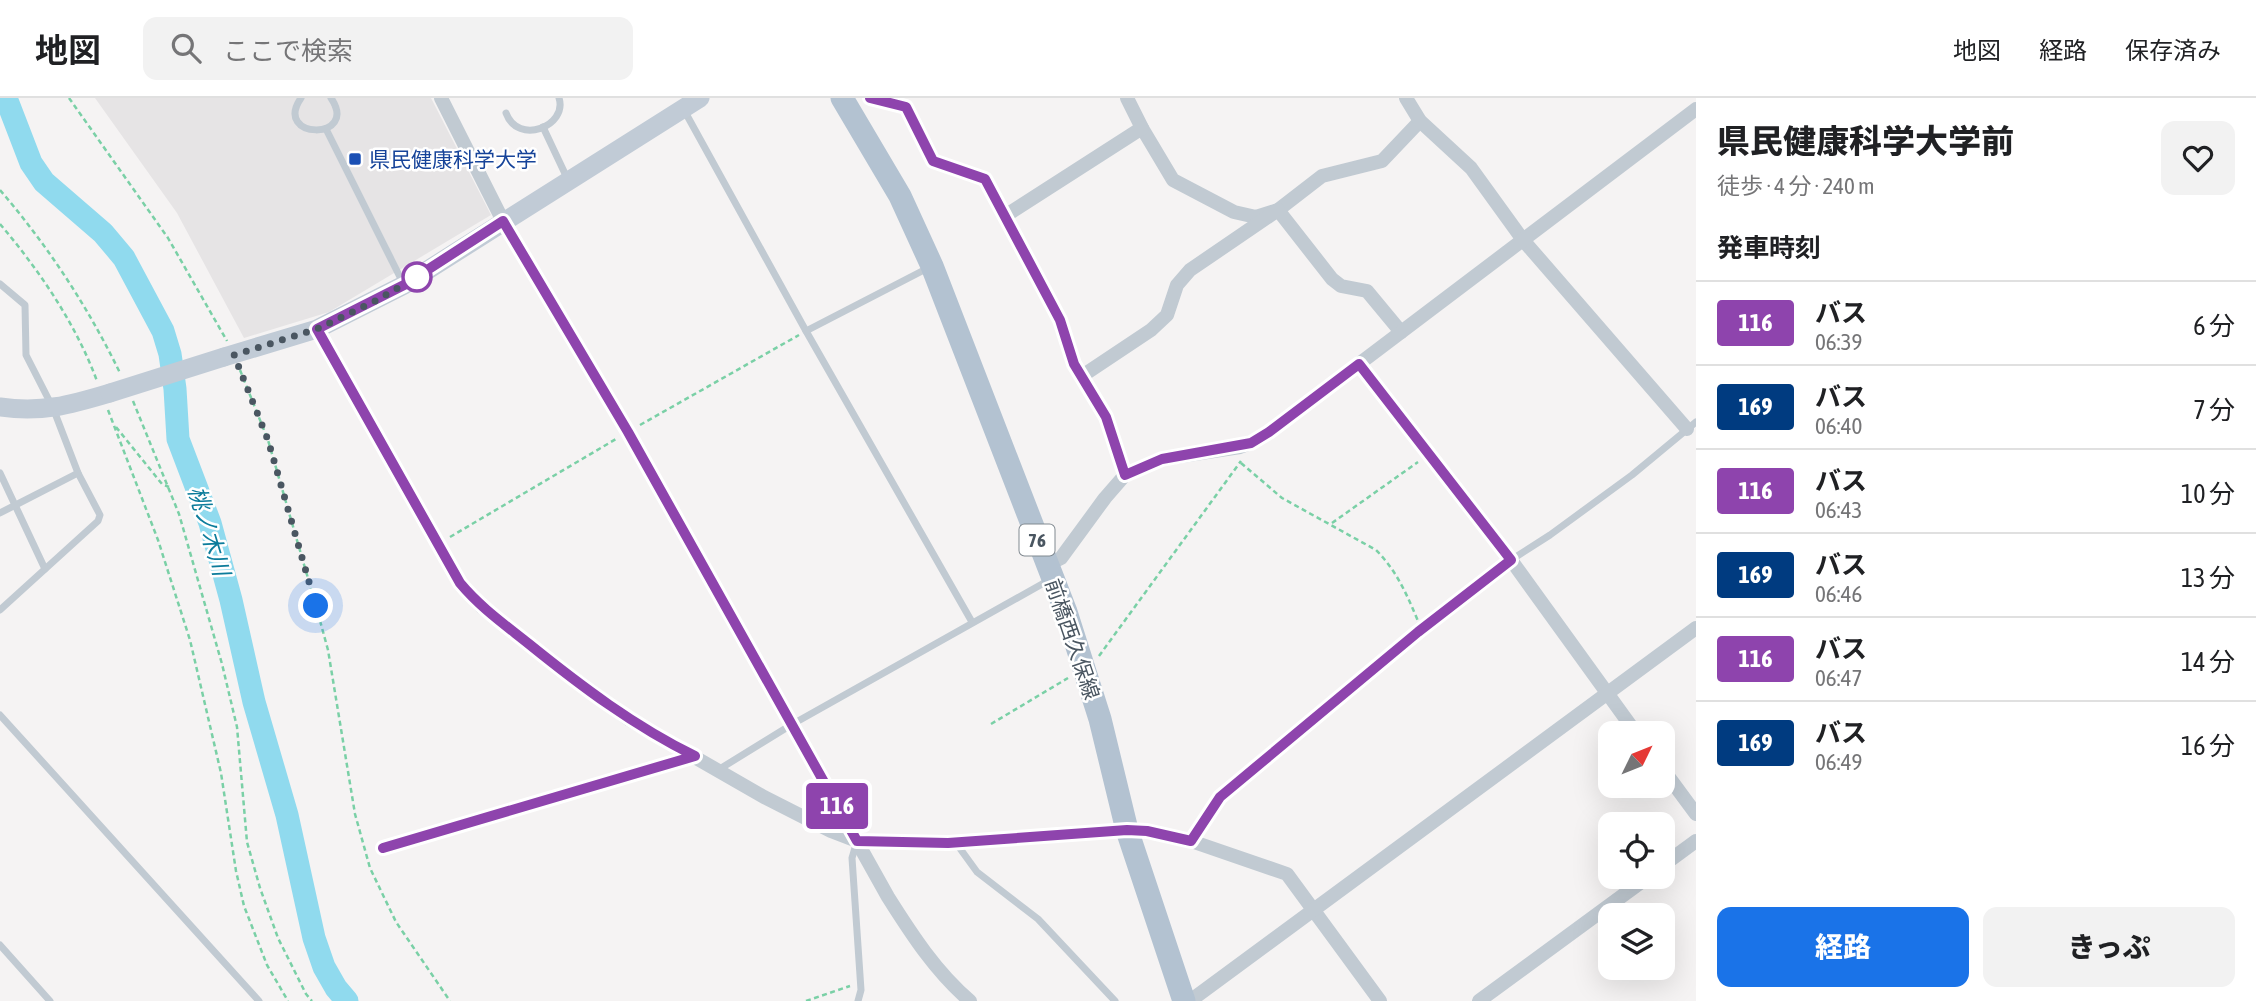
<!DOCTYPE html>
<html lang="ja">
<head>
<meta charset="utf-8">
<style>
	:root { --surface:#fff; --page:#f2f2f2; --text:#202124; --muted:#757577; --line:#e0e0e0; --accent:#1a73e8 }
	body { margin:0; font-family:"Asap Condensed","Noto Sans JP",sans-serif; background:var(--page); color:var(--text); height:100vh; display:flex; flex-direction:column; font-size:26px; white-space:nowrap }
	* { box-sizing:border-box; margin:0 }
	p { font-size:23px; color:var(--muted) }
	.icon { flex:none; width:38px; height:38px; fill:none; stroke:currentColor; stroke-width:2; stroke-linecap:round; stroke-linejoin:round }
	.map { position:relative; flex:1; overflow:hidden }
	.panel { display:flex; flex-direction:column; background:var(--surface); width:560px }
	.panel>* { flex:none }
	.badge { padding:0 14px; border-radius:5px; font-size:24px; line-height:46px }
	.needle { width:46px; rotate:47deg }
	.buttons { position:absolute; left:1598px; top:623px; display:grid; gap:14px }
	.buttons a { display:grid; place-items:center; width:77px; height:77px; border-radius:14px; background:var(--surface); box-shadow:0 7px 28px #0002; font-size:35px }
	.you { position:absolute; width:35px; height:35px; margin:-18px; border:5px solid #fff; border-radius:50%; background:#1a73e8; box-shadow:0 0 0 10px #1a73e833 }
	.map>.badge { position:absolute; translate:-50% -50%; box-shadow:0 0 0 4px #fff }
	h2 { padding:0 21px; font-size:26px; line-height:63px }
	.round { display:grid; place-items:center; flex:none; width:74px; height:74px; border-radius:14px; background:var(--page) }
	.headline { display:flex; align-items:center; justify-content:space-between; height:119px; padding:0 21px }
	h1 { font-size:33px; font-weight:800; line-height:52px }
	.primary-button { display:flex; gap:14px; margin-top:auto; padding:14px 21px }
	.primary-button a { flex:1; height:80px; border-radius:14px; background:var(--accent); color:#fff; font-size:28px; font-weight:800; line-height:80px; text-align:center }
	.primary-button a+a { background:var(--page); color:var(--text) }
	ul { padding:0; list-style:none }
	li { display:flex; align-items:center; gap:21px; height:84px; padding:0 21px; border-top:2px solid var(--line) }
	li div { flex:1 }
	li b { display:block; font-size:26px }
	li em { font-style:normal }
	li .badge { min-width:77px; font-weight:700; text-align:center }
	header { display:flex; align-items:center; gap:42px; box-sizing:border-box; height:98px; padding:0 35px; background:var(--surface); border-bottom:2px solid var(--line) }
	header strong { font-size:33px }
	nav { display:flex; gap:38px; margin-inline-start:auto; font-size:24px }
	.search { width:490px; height:63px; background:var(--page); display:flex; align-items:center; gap:18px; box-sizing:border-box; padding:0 24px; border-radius:14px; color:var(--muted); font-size:26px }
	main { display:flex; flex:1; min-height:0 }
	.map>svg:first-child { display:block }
</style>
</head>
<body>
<header>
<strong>地図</strong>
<div class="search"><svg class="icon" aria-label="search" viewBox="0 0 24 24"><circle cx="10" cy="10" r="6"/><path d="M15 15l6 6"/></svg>ここで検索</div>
<nav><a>地図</a><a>経路</a><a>保存済み</a></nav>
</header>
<main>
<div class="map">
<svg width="1696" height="903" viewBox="0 0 1696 903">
	<rect width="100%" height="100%" fill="#f5f3f3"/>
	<path fill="#e6e4e5" d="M 95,0 L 431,0 L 491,117 L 329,214 L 244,240 L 177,115 Z"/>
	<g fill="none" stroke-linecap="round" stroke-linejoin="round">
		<path stroke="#90daee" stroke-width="23" d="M 6,0 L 31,65 L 44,84 L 103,135 L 124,160 L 163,233 L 170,256 L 175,291 L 178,341 L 210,425 L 231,502 L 254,604 L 287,717 L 314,840 L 324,869 L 336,890 L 347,903"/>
		<g stroke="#7ad0a6" stroke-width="2.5" stroke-dasharray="5 3.5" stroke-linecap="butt">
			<path d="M 69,0 L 168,140 L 227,243"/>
			<path d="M 0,92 C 48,148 88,209 120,275"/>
			<path d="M 0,126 C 39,172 76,226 97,283"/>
			<path d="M 240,272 L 268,342 L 316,508 L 328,552 L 355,716 L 370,770 L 396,824 L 450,903"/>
			<path d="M 133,303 L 179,416 L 222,566 L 237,629 L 247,744 L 260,790 L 278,840 L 306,896 L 312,903"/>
			<path d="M 108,312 L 158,442 L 190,542 L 221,675 L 236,773 L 244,808 L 267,867 L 288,903"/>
			<path d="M 640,327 L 799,237"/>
			<path d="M 116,329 L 162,386 L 169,389"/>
			<path d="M 1241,365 L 1282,400 L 1376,452 C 1397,473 1407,497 1418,523"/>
			<path d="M 1332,425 L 1418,364"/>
			<path d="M 450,439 L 616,341"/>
			<path d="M 1099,558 L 1241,363"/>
			<path d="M 991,626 L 1068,580"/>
			<path d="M 806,903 L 850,888"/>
		</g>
		<g stroke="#c1cad2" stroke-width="7">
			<path d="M 301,0 C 272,42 360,43 331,0"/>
			<path d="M 684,12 L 806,233 L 972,524"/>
			<path d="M 506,15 C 518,48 568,28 559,0"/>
			<path d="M 543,29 L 568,82"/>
			<path d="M 326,31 L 404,187"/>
			<path d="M 0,186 L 25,207 L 26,257 L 53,310 L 78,375 L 100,417 L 98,423 L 0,512"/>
			<path d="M 806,233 L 928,170"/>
			<path d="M 0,375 L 45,471"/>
			<path d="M 0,415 L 78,375"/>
			<path d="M 0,617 L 259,903"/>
			<path d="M 718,672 L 791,627 L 1051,481"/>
			<path d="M 857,743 L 852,760 L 861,892 L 858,903"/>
			<path d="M 1191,743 L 1220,699 L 1418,534 L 1511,462 L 1550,437 L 1632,377 L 1696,324"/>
			<path d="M 956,745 L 977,774 L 1038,821 L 1115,903"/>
			<path d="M 383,750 L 690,659"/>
			<path d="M 0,847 L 50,903"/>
		</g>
		<g stroke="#c1cad2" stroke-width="14">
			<path d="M 441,0 L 503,123 L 628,334 L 888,799 C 912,837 936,874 970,903"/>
			<path d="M 870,0 L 906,9 L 933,63 L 985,81 L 1005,118"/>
			<path d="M 1127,0 L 1142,30 L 1173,82 L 1234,114 L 1256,119 L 1278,112 L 1322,78 L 1382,63 L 1420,23"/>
			<path d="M 1406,0 L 1420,23 L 1471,70 L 1523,142 L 1687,331"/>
			<path d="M 317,231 L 460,485 L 482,509 L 557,568 L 630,622 L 764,699 L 831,733 L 857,743 L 948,745 L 1127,732 L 1147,733 L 1191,743 L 1287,776 L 1380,903"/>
			<path d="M 1359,266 L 1511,462 L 1636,635"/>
			<path d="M 1082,278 L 1151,232 L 1167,217 L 1177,187 L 1190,172 L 1278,112 L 1332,181 L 1341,188 L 1367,193 L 1401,234"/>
			<path d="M 1125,377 L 1106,319 L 1074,266 L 1060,222 L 1005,118 L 1142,30"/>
			<path d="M 1047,467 L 1061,460 L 1105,400 L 1125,377 L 1162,361 L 1240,349 L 1251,345 L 1269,334 L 1696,11"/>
			<path d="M 1662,670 L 1696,716"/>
			<path d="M 1662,768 L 1696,743"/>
			<path d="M 1190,903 L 1696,530"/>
			<path d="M 1479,903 L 1648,779"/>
		</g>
		<g stroke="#c1cbd6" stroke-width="19">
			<path d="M 224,259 L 317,231 L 404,187 L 700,0"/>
			<path d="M 0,309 C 42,315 70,307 110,295"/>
		</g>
		<path stroke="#b3c2d1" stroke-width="23" d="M 842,0 L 900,98 L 932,168 L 1066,514 L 1100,621 L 1127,732 L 1184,903"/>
		<path stroke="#c1cbd6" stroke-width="19" d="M 110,295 L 224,259"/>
	</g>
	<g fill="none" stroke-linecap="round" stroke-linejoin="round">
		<defs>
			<path id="line" d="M 383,750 L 695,658 C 634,628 581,588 529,546 C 504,526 480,509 460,485 L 317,231 L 404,187 L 503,123 L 628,334 L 857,743 L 948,745 L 1127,732 L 1147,733 L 1191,743 L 1220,699 L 1418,534 L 1511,462 L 1359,266 L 1269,334 L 1251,345 L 1162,361 L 1125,377 L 1106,319 L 1074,266 L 1060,222 L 985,81 L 933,63 L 906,9 L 870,0"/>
		</defs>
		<use href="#line" stroke="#fff" stroke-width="16"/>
		<use href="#line" stroke="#8e44ad" stroke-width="10"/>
		<path stroke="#4a5661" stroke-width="7" stroke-dasharray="0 12.6" d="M 316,508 L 268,342 L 234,257 L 317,231 L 377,202 L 424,175 L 417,179"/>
	</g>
	<rect fill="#1a4fb4" stroke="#fff" stroke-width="2.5" x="348" y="54" width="14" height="14" rx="3.5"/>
	<circle fill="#fff" stroke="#8e44ad" stroke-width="3.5" cx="417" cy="179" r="14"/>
	<g text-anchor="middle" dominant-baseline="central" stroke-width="5" stroke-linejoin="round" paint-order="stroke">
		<rect fill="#fff" stroke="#808990" stroke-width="2" x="1019.5" y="426.5" width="35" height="31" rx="5"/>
		<g font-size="19" font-weight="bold" fill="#4a5661">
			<text x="1037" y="442">76</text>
		</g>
		<g font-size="21" fill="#164399" stroke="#fff" text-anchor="start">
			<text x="369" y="61">県民健康科学大学</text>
		</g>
		<g font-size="21" fill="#4a5661" stroke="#fff">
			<text transform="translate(1073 541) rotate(71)">前橋西久保線</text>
		</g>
		<g font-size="23" font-style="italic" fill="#0c7c9b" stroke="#fff">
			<text transform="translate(209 433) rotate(73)">桃ノ木川</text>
		</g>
	</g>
</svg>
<div class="buttons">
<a><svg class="needle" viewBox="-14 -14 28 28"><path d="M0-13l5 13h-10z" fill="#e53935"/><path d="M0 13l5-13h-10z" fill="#757577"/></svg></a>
<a><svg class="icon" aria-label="locate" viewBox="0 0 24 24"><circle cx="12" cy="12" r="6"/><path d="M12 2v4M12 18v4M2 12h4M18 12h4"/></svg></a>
<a><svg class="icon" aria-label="layers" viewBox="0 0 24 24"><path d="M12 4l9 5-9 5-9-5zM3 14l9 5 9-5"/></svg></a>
</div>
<div class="you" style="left:316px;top:508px"></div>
<b class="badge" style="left:837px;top:708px;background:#8e44ad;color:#fff">116</b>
</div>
<section class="panel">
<div class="headline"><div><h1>県民健康科学大学前</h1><p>徒歩 · 4 分 · 240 m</p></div><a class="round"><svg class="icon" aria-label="heart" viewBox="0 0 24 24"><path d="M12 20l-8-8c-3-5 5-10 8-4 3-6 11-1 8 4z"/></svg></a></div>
<h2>発車時刻</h2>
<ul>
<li><span class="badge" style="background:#8e44ad;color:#fff">116</span><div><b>バス</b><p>06:39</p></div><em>6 分</em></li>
<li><span class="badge" style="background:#003b80;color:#fff">169</span><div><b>バス</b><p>06:40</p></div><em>7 分</em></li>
<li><span class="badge" style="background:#8e44ad;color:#fff">116</span><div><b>バス</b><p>06:43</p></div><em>10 分</em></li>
<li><span class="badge" style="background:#003b80;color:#fff">169</span><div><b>バス</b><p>06:46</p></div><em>13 分</em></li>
<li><span class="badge" style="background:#8e44ad;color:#fff">116</span><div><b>バス</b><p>06:47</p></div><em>14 分</em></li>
<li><span class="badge" style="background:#003b80;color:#fff">169</span><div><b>バス</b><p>06:49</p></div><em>16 分</em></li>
</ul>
<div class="primary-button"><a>経路</a><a>きっぷ</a></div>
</section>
</main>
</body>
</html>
